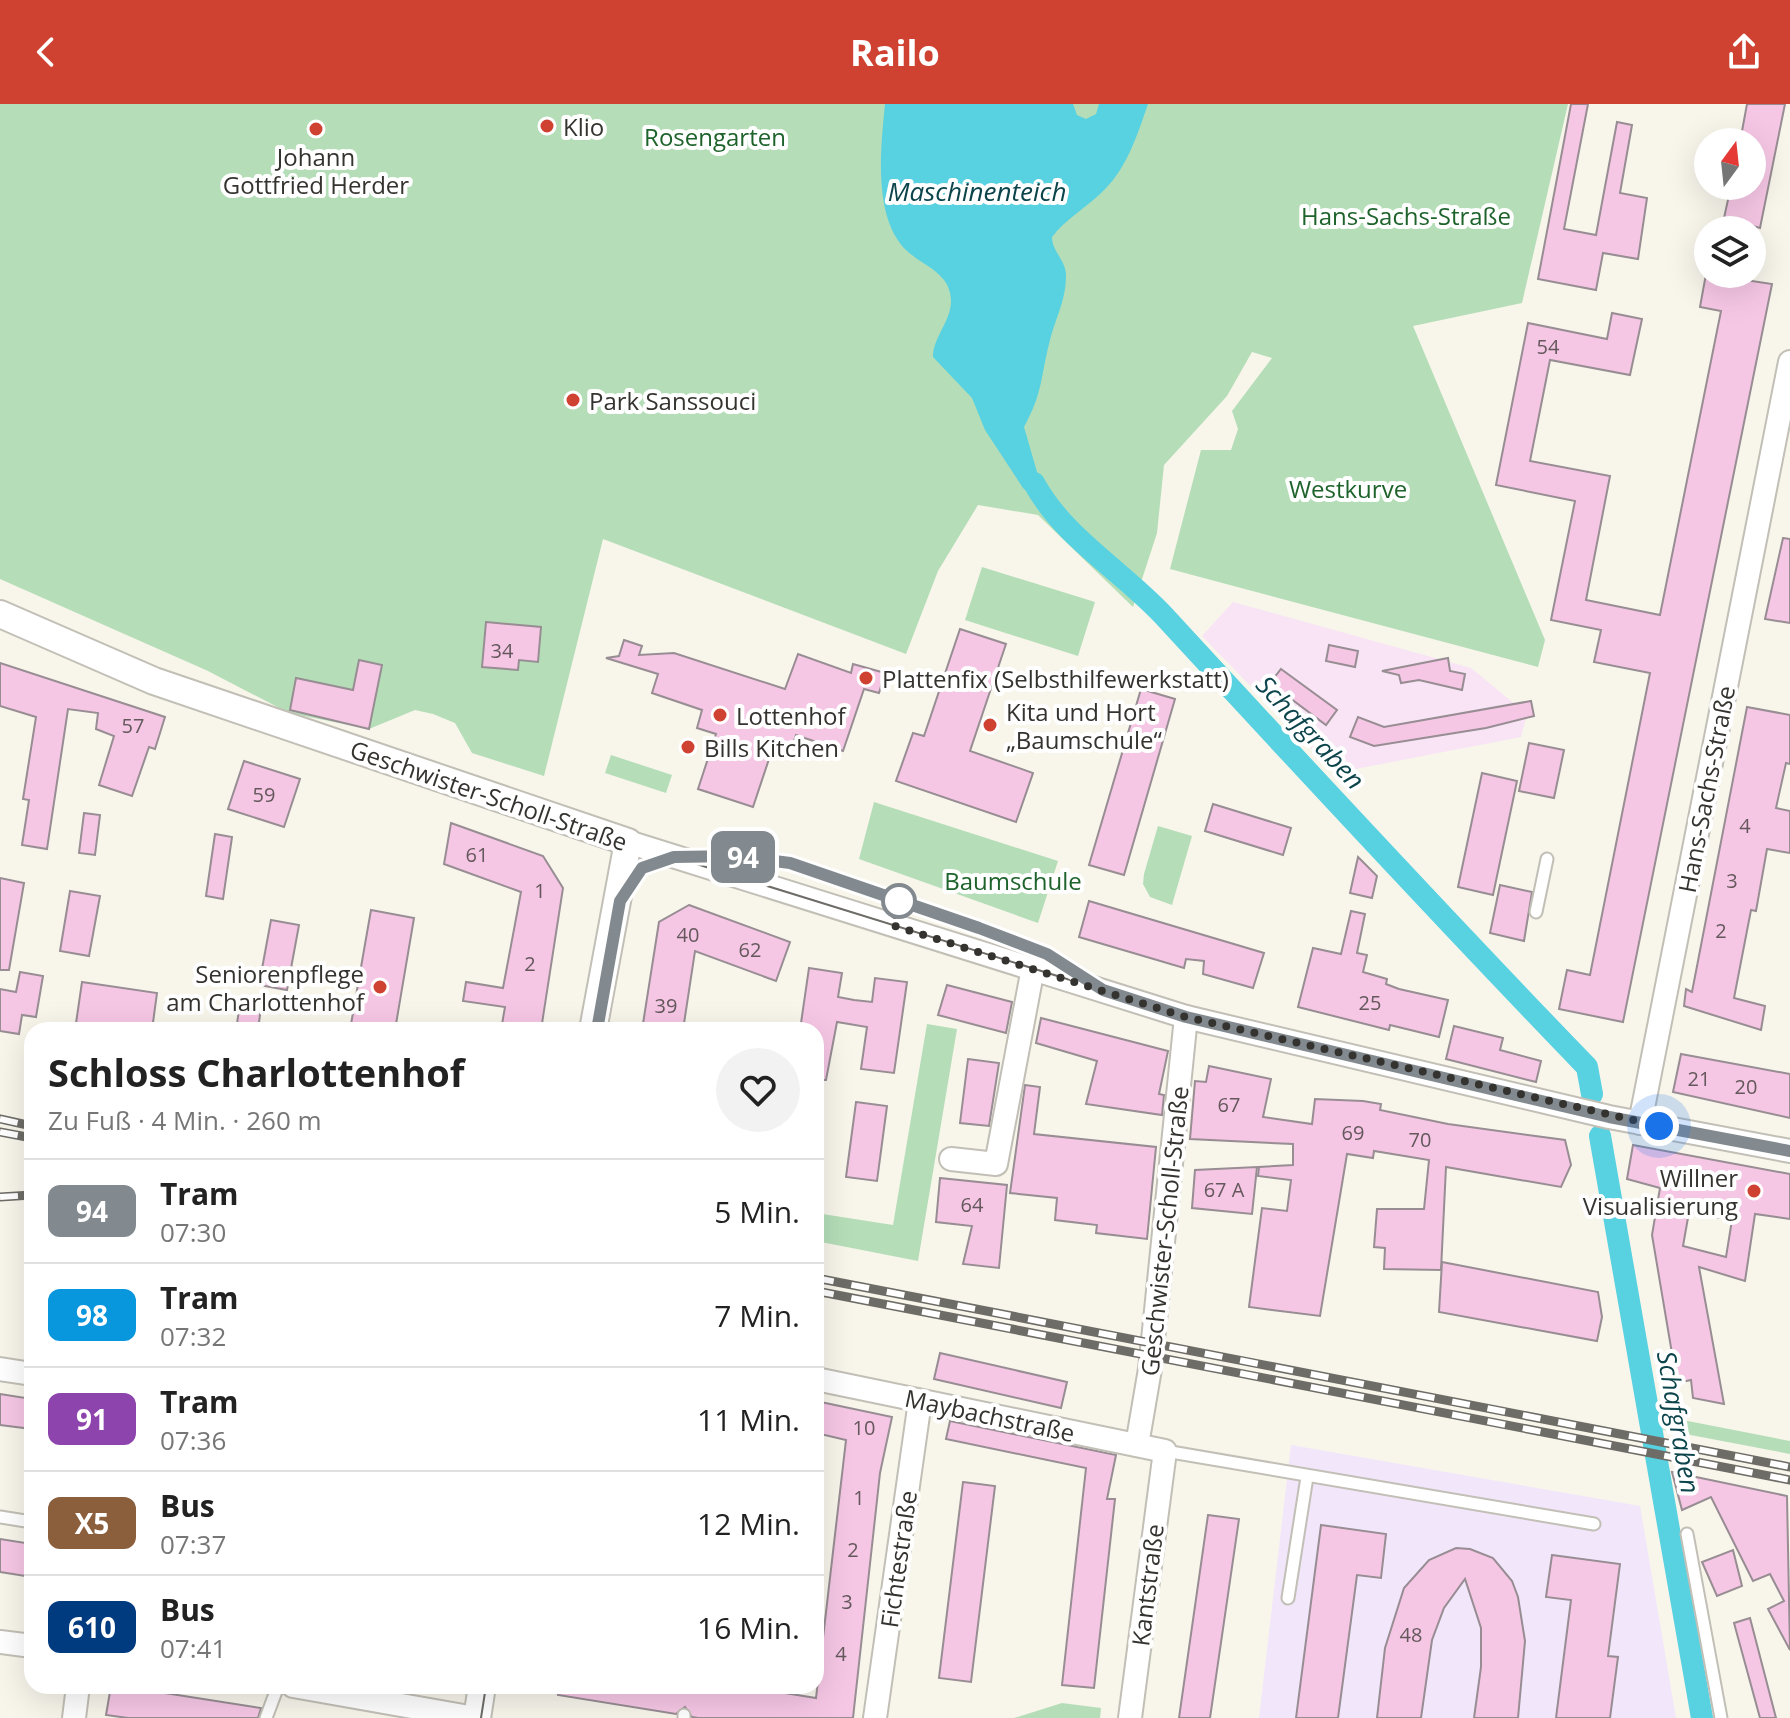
<!DOCTYPE html>
<html lang="de">
<head>
<meta charset="utf-8">
<style>
	:root { --surface:#fff; --page:#f2f2f2; --text:#222; --muted:#767676; --line:#e0e0e0; --accent:#cf4232 }
	body { margin:0; font-family:"Open Sans",sans-serif; background:var(--page); color:var(--text); height:100vh; display:flex; flex-direction:column; font-size:30px; white-space:nowrap }
	* { box-sizing:border-box; margin:0 }
	p { font-size:26px; color:var(--muted) }
	.icon { flex:none; width:44px; height:44px; fill:none; stroke:currentColor; stroke-width:2; stroke-linecap:round; stroke-linejoin:round }
	.map { position:relative; flex:1; overflow:hidden }
	.details { position:absolute; left:24px; top:918px; width:800px; height:672px; display:flex; flex-direction:column; background:var(--surface); border-radius:24px; box-shadow:0 8px 32px #0002 }
	.details>* { flex:none }
	.badge { padding:0 16px; border-radius:12px; font-size:28px; line-height:52px }
	.needle { width:52px; rotate:15deg }
	.buttons { position:absolute; left:1694px; top:24px; display:grid; gap:16px }
	.buttons a { display:grid; place-items:center; width:72px; height:72px; border-radius:50%; background:var(--surface); box-shadow:0 8px 32px #0002; font-size:40px }
	.you { position:absolute; width:40px; height:40px; margin:-20px; border:6px solid #fff; border-radius:50%; background:#1a73e8; box-shadow:0 0 0 12px #1a73e833 }
	.map>.badge { position:absolute; translate:-50% -50%; box-shadow:0 0 0 4px #fff }
	.round { display:grid; place-items:center; flex:none; width:84px; height:84px; border-radius:42px; background:var(--page) }
	.head { display:flex; align-items:center; justify-content:space-between; height:136px; padding:0 24px }
	h1 { font-size:38px; font-weight:700; line-height:60px }
	ul { padding:0; list-style:none }
	li { display:flex; align-items:center; gap:24px; height:104px; padding:0 24px; border-top:2px solid var(--line) }
	li div { flex:1 }
	li b { display:block; font-size:30px }
	li em { font-style:normal }
	li .badge { min-width:88px; font-weight:700; text-align:center }
	header { display:flex; justify-content:space-between; align-items:center; height:104px; padding:0 24px; background:var(--accent); color:#fff; font-size:36px; font-weight:700 }
	.map>svg:first-child { display:block }
</style>
</head>
<body>
<header><svg class="icon" aria-label="back" viewBox="0 0 24 24"><path d="M15 5l-7 7 7 7"/></svg>Railo<svg class="icon" aria-label="share" viewBox="0 0 24 24"><path d="M12 15V3M7 8l5-5 5 5M5 13v7h14v-7"/></svg></header>
<div class="map">
<svg width="1790" height="1614" viewBox="0 0 1790 1614">
	<rect width="100%" height="100%" fill="#f8f5eb"/>
	<path fill="#f2e6fb" d="M 1291,1341 L 1640,1402 L 1676,1614 L 1259,1614 Z"/>
	<path fill="#f8e4f5" d="M 1233,498 L 1471,564 L 1527,610 L 1521,633 L 1335,669 L 1202,532 Z"/>
	<g fill="#b5deb8">
		<path d="M 0,0 L 1568,0 L 1522,199 L 1413,222 L 1545,536 L 1538,563 L 1170,465 L 1201,346 L 1231,346 L 1238,325 L 1232,307 L 1272,254 L 1252,248 L 1227,292 L 1164,361 L 1157,429 L 1133,503 L 1038,411 L 978,401 L 938,467 L 906,550 L 603,435 L 544,672 L 472,649 L 455,619 L 433,610 L 415,606 L 369,625 L 289,609 L 208,567 L 0,475 Z"/>
		<path d="M 982,463 L 1095,498 L 1078,552 L 965,516 Z"/>
		<path d="M 611,651 L 672,671 L 666,689 L 605,669 Z"/>
		<path d="M 874,698 L 1058,757 L 1038,819 L 859,755 Z"/>
		<path d="M 1158,722 L 1192,732 L 1172,801 L 1150,793 L 1143,780 L 1144,770 Z"/>
		<path d="M 927,920 L 957,925 L 918,1157 L 816,1137 L 816,1109 L 893,1121 Z"/>
		<path d="M 1657,1311 L 1790,1337 L 1790,1350 L 1659,1325 Z"/>
		<path d="M 1062,1599 L 1101,1604 L 1100,1614 L 1014,1614 Z"/>
	</g>
	<path fill="#58d1e1" d="M 885,0 L 1073,0 L 1077,11 L 1086,15 L 1096,10 L 1099,0 L 1148,0 C 1137,32 1126,67 1100,90 C 1084,105 1066,115 1052,133 C 1052,148 1067,157 1066,173 C 1066,197 1054,217 1049,240 C 1040,276 1043,288 1024,323 L 1048,406 L 1023,384 L 985,326 L 972,294 L 933,253 C 933,231 956,213 950,189 C 946,168 921,160 907,147 C 872,114 881,42 885,0 Z"/>
	<g fill="none" stroke-linecap="round" stroke-linejoin="round">
		<g stroke="#58d1e1" stroke-width="22">
			<path d="M 1034,379 C 1063,433 1122,467 1164,512 C 1304,664 1444,815 1587,963 L 1592,990"/>
			<path d="M 1600,1032 L 1702,1614"/>
		</g>
	</g>
	<g fill="#f6c7e5" stroke="#978d93" stroke-width="2" fill-rule="evenodd">
		<path d="M 1571,0 L 1588,0 L 1564,125 L 1596,131 L 1617,18 L 1632,21 L 1620,89 L 1647,94 L 1638,155 L 1603,149 L 1596,186 L 1538,175 Z"/>
		<path d="M 1747,0 L 1785,0 L 1760,124 L 1724,114 L 1731,82 L 1752,82 L 1752,38 L 1740,38 Z"/>
		<path d="M 1706,170 L 1772,180 L 1623,918 L 1559,905 L 1567,866 L 1590,871 L 1650,569 L 1594,558 L 1601,526 L 1551,516 L 1575,397 L 1496,381 L 1528,219 L 1607,235 L 1612,209 L 1642,215 L 1630,271 L 1550,256 L 1530,357 L 1610,372 L 1586,496 L 1660,511 L 1721,207 L 1700,203 Z"/>
		<path d="M 1783,434 L 1790,435 L 1790,519 L 1765,515 Z"/>
		<path d="M 486,518 L 541,523 L 538,558 L 519,556 L 518,566 L 482,563 Z"/>
		<path d="M 960,525 L 1006,540 L 970,647 L 1033,669 L 1016,718 L 896,677 L 913,629 L 924,632 Z"/>
		<path d="M 624,536 L 642,542 L 639,551 L 674,549 L 785,585 L 798,550 L 851,569 L 853,560 L 885,569 L 879,589 L 864,585 L 843,647 L 796,631 L 788,654 L 771,649 L 753,703 L 698,685 L 716,630 L 697,624 L 702,606 L 652,589 L 658,570 L 606,554 L 619,552 Z"/>
		<path d="M 1329,541 L 1358,547 L 1355,563 L 1326,557 Z"/>
		<path d="M 1448,554 L 1450,567 L 1465,570 L 1462,586 L 1419,576 L 1401,579 L 1399,571 L 1382,567 Z"/>
		<path d="M 359,556 L 382,561 L 369,625 L 290,606 L 296,574 L 353,586 Z"/>
		<path d="M 0,559 L 165,613 L 155,645 L 149,643 L 132,692 L 99,681 L 114,632 L 96,625 L 98,609 L 68,605 L 47,745 L 22,741 L 29,696 L 23,695 L 36,613 L 0,602 Z"/>
		<path d="M 1281,565 L 1337,606 L 1326,621 L 1270,579 Z"/>
		<path d="M 1141,585 L 1175,595 L 1124,771 L 1089,761 Z"/>
		<path d="M 1531,597 L 1534,612 L 1486,624 L 1374,642 L 1350,633 L 1358,613 L 1384,623 Z"/>
		<path d="M 1747,603 L 1790,611 L 1790,660 L 1786,659 L 1776,704 L 1790,707 L 1790,749 L 1767,745 L 1756,807 L 1751,806 L 1734,894 L 1765,902 L 1761,926 L 1684,902 L 1686,885 L 1692,888 Z"/>
		<path d="M 1529,639 L 1564,646 L 1554,694 L 1519,687 Z"/>
		<path d="M 244,657 L 300,675 L 284,723 L 228,705 Z"/>
		<path d="M 1482,669 L 1517,677 L 1493,791 L 1458,783 Z"/>
		<path d="M 1213,700 L 1291,724 L 1283,751 L 1205,727 Z"/>
		<path d="M 84,709 L 100,711 L 95,751 L 79,749 Z"/>
		<path d="M 451,719 L 543,752 L 563,784 L 541,926 L 501,926 L 505,903 L 463,897 L 466,878 L 503,884 L 521,788 L 444,760 Z"/>
		<path d="M 215,730 L 232,733 L 223,795 L 206,792 Z"/>
		<path d="M 1358,753 L 1377,772 L 1372,794 L 1350,789 Z"/>
		<path d="M 0,774 L 24,779 L 9,866 L 0,866 Z"/>
		<path d="M 1500,781 L 1532,788 L 1524,837 L 1490,829 Z"/>
		<path d="M 70,787 L 100,792 L 89,852 L 60,847 Z"/>
		<path d="M 1089,797 L 1264,849 L 1253,884 L 1203,870 L 1204,857 L 1186,855 L 1184,864 L 1079,833 Z"/>
		<path d="M 689,801 L 790,838 L 776,877 L 695,847 L 683,926 L 642,926 L 659,818 Z"/>
		<path d="M 371,806 L 414,814 L 395,926 L 350,926 Z"/>
		<path d="M 1351,807 L 1365,810 L 1357,849 L 1367,851 L 1363,868 L 1387,875 L 1386,880 L 1399,885 L 1448,896 L 1439,933 L 1390,921 L 1389,926 L 1298,903 L 1313,844 L 1341,850 Z"/>
		<path d="M 271,816 L 299,821 L 287,886 L 259,881 Z"/>
		<path d="M 809,864 L 842,869 L 838,893 L 854,896 L 872,898 L 875,874 L 907,878 L 894,969 L 861,965 L 867,923 L 837,918 L 826,976 L 816,976 L 816,926 L 800,926 Z"/>
		<path d="M 20,868 L 43,872 L 36,913 L 22,911 L 19,930 L 0,927 L 0,885 L 16,888 Z"/>
		<path d="M 82,878 L 157,889 L 152,926 L 75,926 Z"/>
		<path d="M 947,881 L 1012,898 L 1006,929 L 938,911 Z"/>
		<path d="M 241,893 L 262,896 L 258,926 L 236,926 Z"/>
		<path d="M 1041,914 L 1168,947 L 1159,990 L 1164,991 L 1162,1011 L 1086,1000 L 1097,957 L 1036,939 Z"/>
		<path d="M 1454,922 L 1503,934 L 1500,946 L 1541,957 L 1536,978 L 1446,955 Z"/>
		<path d="M 1681,950 L 1790,970 L 1790,1014 L 1673,988 Z"/>
		<path d="M 968,955 L 999,959 L 989,1022 L 960,1019 Z"/>
		<path d="M 1209,962 L 1271,975 L 1263,1013 L 1312,1020 L 1315,995 L 1363,997 L 1381,1000 L 1380,1006 L 1448,1020 L 1565,1036 L 1571,1061 L 1561,1083 L 1446,1063 L 1441,1166 L 1384,1165 L 1385,1144 L 1374,1143 L 1377,1105 L 1424,1105 L 1429,1056 L 1374,1047 L 1373,1054 L 1347,1050 L 1320,1212 L 1249,1203 L 1262,1104 L 1287,1107 L 1291,1076 L 1258,1072 L 1259,1063 L 1293,1061 L 1293,1040 L 1190,1035 L 1195,977 L 1206,978 Z"/>
		<path d="M 1025,981 L 1040,983 L 1034,1030 L 1156,1043 L 1147,1135 L 1096,1129 L 1097,1121 L 1055,1116 L 1057,1094 L 1010,1089 Z"/>
		<path d="M 856,998 L 887,1002 L 877,1077 L 846,1073 Z"/>
		<path d="M 1633,1041 L 1790,1070 L 1790,1115 L 1755,1110 L 1745,1177 L 1699,1163 L 1724,1300 L 1693,1294 L 1691,1276 L 1677,1279 L 1652,1131 L 1660,1084 L 1627,1075 ZM 1689,1108 L 1732,1116 L 1726,1153 L 1683,1142 Z"/>
		<path d="M 1257,1063 L 1252,1110 L 1192,1104 L 1195,1066 Z"/>
		<path d="M 940,1074 L 1007,1081 L 999,1164 L 963,1160 L 972,1122 L 936,1118 Z"/>
		<path d="M 1442,1158 L 1598,1188 L 1602,1213 L 1597,1237 L 1439,1208 Z"/>
		<path d="M 940,1249 L 1067,1278 L 1061,1304 L 934,1275 Z"/>
		<path d="M 0,1290 L 32,1295 L 32,1325 L 0,1321 Z"/>
		<path d="M 816,1297 L 892,1313 L 880,1369 L 853,1614 L 698,1614 L 692,1613 L 685,1603 L 676,1610 L 558,1591 L 559,1582 L 741,1582 L 816,1594 L 846,1336 L 816,1329 Z"/>
		<path d="M 950,1317 L 1116,1351 L 1107,1395 L 1115,1395 L 1094,1584 L 1062,1581 L 1086,1364 L 946,1335 Z"/>
		<path d="M 1672,1368 L 1787,1392 L 1790,1546 L 1768,1505 L 1784,1497 L 1770,1470 L 1753,1477 L 1711,1393 L 1682,1406 Z"/>
		<path d="M 963,1378 L 995,1382 L 971,1578 L 939,1574 Z"/>
		<path d="M 1208,1411 L 1239,1415 L 1210,1614 L 1179,1614 Z"/>
		<path d="M 1321,1421 L 1386,1430 L 1381,1474 L 1357,1471 L 1338,1614 L 1296,1614 Z"/>
		<path d="M 0,1435 L 32,1440 L 32,1473 L 0,1468 Z"/>
		<path d="M 1456,1444 L 1470,1445 L 1493,1454 L 1512,1477 L 1518,1493 L 1525,1537 L 1518,1614 L 1474,1614 L 1481,1563 L 1481,1524 L 1465,1475 L 1444,1504 L 1432,1536 L 1421,1614 L 1377,1614 L 1385,1544 L 1404,1484 L 1429,1456 Z"/>
		<path d="M 1733,1446 L 1742,1482 L 1717,1492 L 1702,1458 Z"/>
		<path d="M 1552,1451 L 1620,1460 L 1608,1552 L 1618,1553 L 1610,1614 L 1556,1614 L 1571,1496 L 1546,1493 Z"/>
		<path d="M 1750,1514 L 1776,1614 L 1760,1614 L 1734,1519 Z"/>
		<path d="M 111,1582 L 120,1582 L 261,1604 L 258,1614 L 128,1614 L 106,1611 Z"/>
	</g>
	<g fill="none" stroke-linecap="round" stroke-linejoin="round">
		<defs>
			<g id="service">
				<path d="M 1536,808 L 1547,755"/>
				<path d="M 1165,1347 L 1594,1420"/>
				<path d="M 0,1413 L 32,1418"/>
				<path d="M 1687,1430 L 1721,1614"/>
				<path d="M 1288,1494 L 1307,1373"/>
				<path d="M 266,1614 L 278,1582"/>
				<path d="M 684,1614 L 684,1611"/>
			</g>
			<g id="minor">
				<path d="M 628,738 L 1186,913 L 1609,1013 L 1790,1047"/>
				<path d="M 1640,1019 L 1790,258"/>
				<path d="M 951,1055 L 996,1060 L 1033,864"/>
				<path d="M 0,1265 L 32,1270"/>
				<path d="M 816,1275 L 1165,1347 L 1130,1614"/>
				<path d="M 1137,1341 L 1150,1265 L 1186,913"/>
				<path d="M 0,1538 L 32,1542"/>
				<path d="M 293,1582 L 475,1614"/>
				<path d="M 74,1614 L 78,1582"/>
				<path d="M 875,1614 L 920,1297"/>
			</g>
			<g id="tertiary">
				<path d="M 0,510 L 154,577 L 628,738 L 593,926"/>
				<path d="M 477,1614 L 482,1582"/>
			</g>
		</defs>
		<use href="#service" stroke="#c2bfb6" stroke-width="15"/>
		<use href="#minor" stroke="#c2bfb6" stroke-width="26"/>
		<use href="#tertiary" stroke="#c2bfb6" stroke-width="30"/>
		<use href="#service" stroke="#fff" stroke-width="11"/>
		<use href="#minor" stroke="#fff" stroke-width="22"/>
		<use href="#tertiary" stroke="#fff" stroke-width="26"/>
		<g stroke="#6e6c66" stroke-width="2">
			<path d="M 690,758 L 1080,879"/>
			<path d="M 597,926 L 620,797 L 642,764 L 674,753 L 736,752 L 790,759 L 1005,834 L 1047,850 L 1103,886 L 1186,913 L 1609,1013 L 1790,1047"/>
			<path d="M 481,1614 L 486,1582"/>
		</g>
		<defs>
			<g id="rail">
				<path d="M 0,1015 L 32,1022"/>
				<path d="M 0,1028 L 32,1034"/>
				<path d="M 0,1093 L 32,1091"/>
				<path d="M 816,1174 L 1790,1363"/>
				<path d="M 816,1187 L 1790,1376"/>
			</g>
		</defs>
		<use href="#rail" stroke="#6e6c66" stroke-width="9"/>
		<use href="#rail" stroke="#fff" stroke-width="6" stroke-dasharray="18" stroke-linecap="butt"/>
	</g>
	<g fill="none" stroke-linecap="round" stroke-linejoin="round">
		<defs>
			<path id="line" d="M 597,926 L 620,797 L 642,764 L 674,753 L 736,752 L 790,759 L 979,824 L 1047,850 L 1103,886 L 1186,913 L 1609,1013 L 1790,1047"/>
		</defs>
		<use href="#line" stroke="#fff" stroke-width="18"/>
		<use href="#line" stroke="#838a8f" stroke-width="12"/>
		<path stroke="#34332f" stroke-width="8" stroke-dasharray="0 14.4" d="M 899,797 L 892,821 L 1186,913 L 1659,1022"/>
	</g>
	<g fill="#cf4232" stroke="#fff" stroke-width="3">
		<circle cx="547" cy="22" r="8"/>
		<circle cx="316" cy="25" r="8"/>
		<circle cx="573" cy="296" r="8"/>
		<circle cx="866" cy="574" r="8"/>
		<circle cx="720" cy="611" r="8"/>
		<circle cx="990" cy="621" r="8"/>
		<circle cx="688" cy="643" r="8"/>
		<circle cx="380" cy="883" r="8"/>
		<circle cx="1754" cy="1087" r="8"/>
	</g>
	<circle fill="#fff" stroke="#838a8f" stroke-width="4" cx="899" cy="797" r="16"/>
	<g text-anchor="middle" dominant-baseline="central" stroke-width="8" stroke-linejoin="round" paint-order="stroke">
		<g font-size="20" fill="#64585c">
			<text x="1548" y="242">54</text>
			<text x="502" y="546">34</text>
			<text x="133" y="621">57</text>
			<text x="264" y="690">59</text>
			<text x="1745" y="721">4</text>
			<text x="477" y="750">61</text>
			<text x="1732" y="776">3</text>
			<text x="540" y="786">1</text>
			<text x="1721" y="826">2</text>
			<text x="688" y="830">40</text>
			<text x="750" y="845">62</text>
			<text x="530" y="859">2</text>
			<text x="1370" y="898">25</text>
			<text x="666" y="901">39</text>
			<text x="1699" y="974">21</text>
			<text x="1746" y="982">20</text>
			<text x="1229" y="1000">67</text>
			<text x="1353" y="1028">69</text>
			<text x="1420" y="1035">70</text>
			<text x="1224" y="1085">67 A</text>
			<text x="972" y="1100">64</text>
			<text x="864" y="1323">10</text>
			<text x="859" y="1393">1</text>
			<text x="853" y="1445">2</text>
			<text x="847" y="1497">3</text>
			<text x="1411" y="1530">48</text>
			<text x="841" y="1549">4</text>
		</g>
		<g font-size="24" fill="#34332f" stroke="#fff" text-anchor="start">
			<text x="563" y="22">Klio</text>
			<text x="316" y="52" text-anchor="middle">Johann<tspan x="316" dy="28">Gottfried Herder</tspan></text>
			<text x="589" y="296">Park Sanssouci</text>
			<text x="882" y="574">Plattenfix (Selbsthilfewerkstatt)</text>
			<text x="1006" y="607">Kita und Hort<tspan x="1006" dy="28">„Baumschule“</tspan></text>
			<text x="736" y="611">Lottenhof</text>
			<text x="704" y="643">Bills Kitchen</text>
			<text x="364" y="869" text-anchor="end">Seniorenpflege<tspan x="364" dy="28">am Charlottenhof</tspan></text>
			<text x="1738" y="1073" text-anchor="end">Willner<tspan x="1738" dy="28">Visualisierung</tspan></text>
		</g>
		<g font-size="24" fill="#1e632b" stroke="#fff">
			<text x="715" y="32">Rosengarten</text>
			<text x="1406" y="111">Hans-Sachs-Straße</text>
			<text x="1348" y="384">Westkurve</text>
			<text x="1013" y="776">Baumschule</text>
		</g>
		<g font-size="24" fill="#34332f" stroke="#fff">
			<text transform="translate(1706 685) rotate(-79)">Hans-Sachs-Straße</text>
			<text transform="translate(489 691) rotate(19)">Geschwister-Scholl-Straße</text>
			<text transform="translate(1164 1127) rotate(-84)">Geschwister-Scholl-Straße</text>
			<text transform="translate(990 1311) rotate(12)">Maybachstraße</text>
			<text transform="translate(898 1455) rotate(-82)">Fichtestraße</text>
			<text transform="translate(1147 1481) rotate(-83)">Kantstraße</text>
		</g>
		<g font-size="26" font-style="italic" fill="#0c444b" stroke="#fff">
			<text x="977" y="87">Maschinenteich</text>
			<text transform="translate(1311 628) rotate(47)">Schafgraben</text>
			<text transform="translate(1679 1318) rotate(80)">Schafgraben</text>
		</g>
	</g>
</svg>
<div class="buttons">
<a><svg class="needle" viewBox="-14 -14 28 28"><path d="M0-13l5 13h-10z" fill="#e53935"/><path d="M0 13l5-13h-10z" fill="#767676"/></svg></a>
<a><svg class="icon" aria-label="layers" viewBox="0 0 24 24"><path d="M12 4l9 5-9 5-9-5zM3 14l9 5 9-5"/></svg></a>
</div>
<div class="you" style="left:1659px;top:1022px"></div>
<b class="badge" style="left:743px;top:753px;background:#838a8f;color:#fff">94</b>
<section class="details">
<div class="head"><div><h1>Schloss Charlottenhof</h1><p>Zu Fuß · 4 Min. · 260 m</p></div><a class="round"><svg class="icon" aria-label="heart" viewBox="0 0 24 24"><path d="M12 20l-8-8c-3-5 5-10 8-4 3-6 11-1 8 4z"/></svg></a></div>
<ul>
<li><span class="badge" style="background:#838a8f;color:#fff">94</span><div><b>Tram</b><p>07:30</p></div><em>5 Min.</em></li>
<li><span class="badge" style="background:#0896dd;color:#fff">98</span><div><b>Tram</b><p>07:32</p></div><em>7 Min.</em></li>
<li><span class="badge" style="background:#8e44ad;color:#fff">91</span><div><b>Tram</b><p>07:36</p></div><em>11 Min.</em></li>
<li><span class="badge" style="background:#8b5e3c;color:#fff">X5</span><div><b>Bus</b><p>07:37</p></div><em>12 Min.</em></li>
<li><span class="badge" style="background:#003b80;color:#fff">610</span><div><b>Bus</b><p>07:41</p></div><em>16 Min.</em></li>
</ul>
</section>
</div>
</body>
</html>
